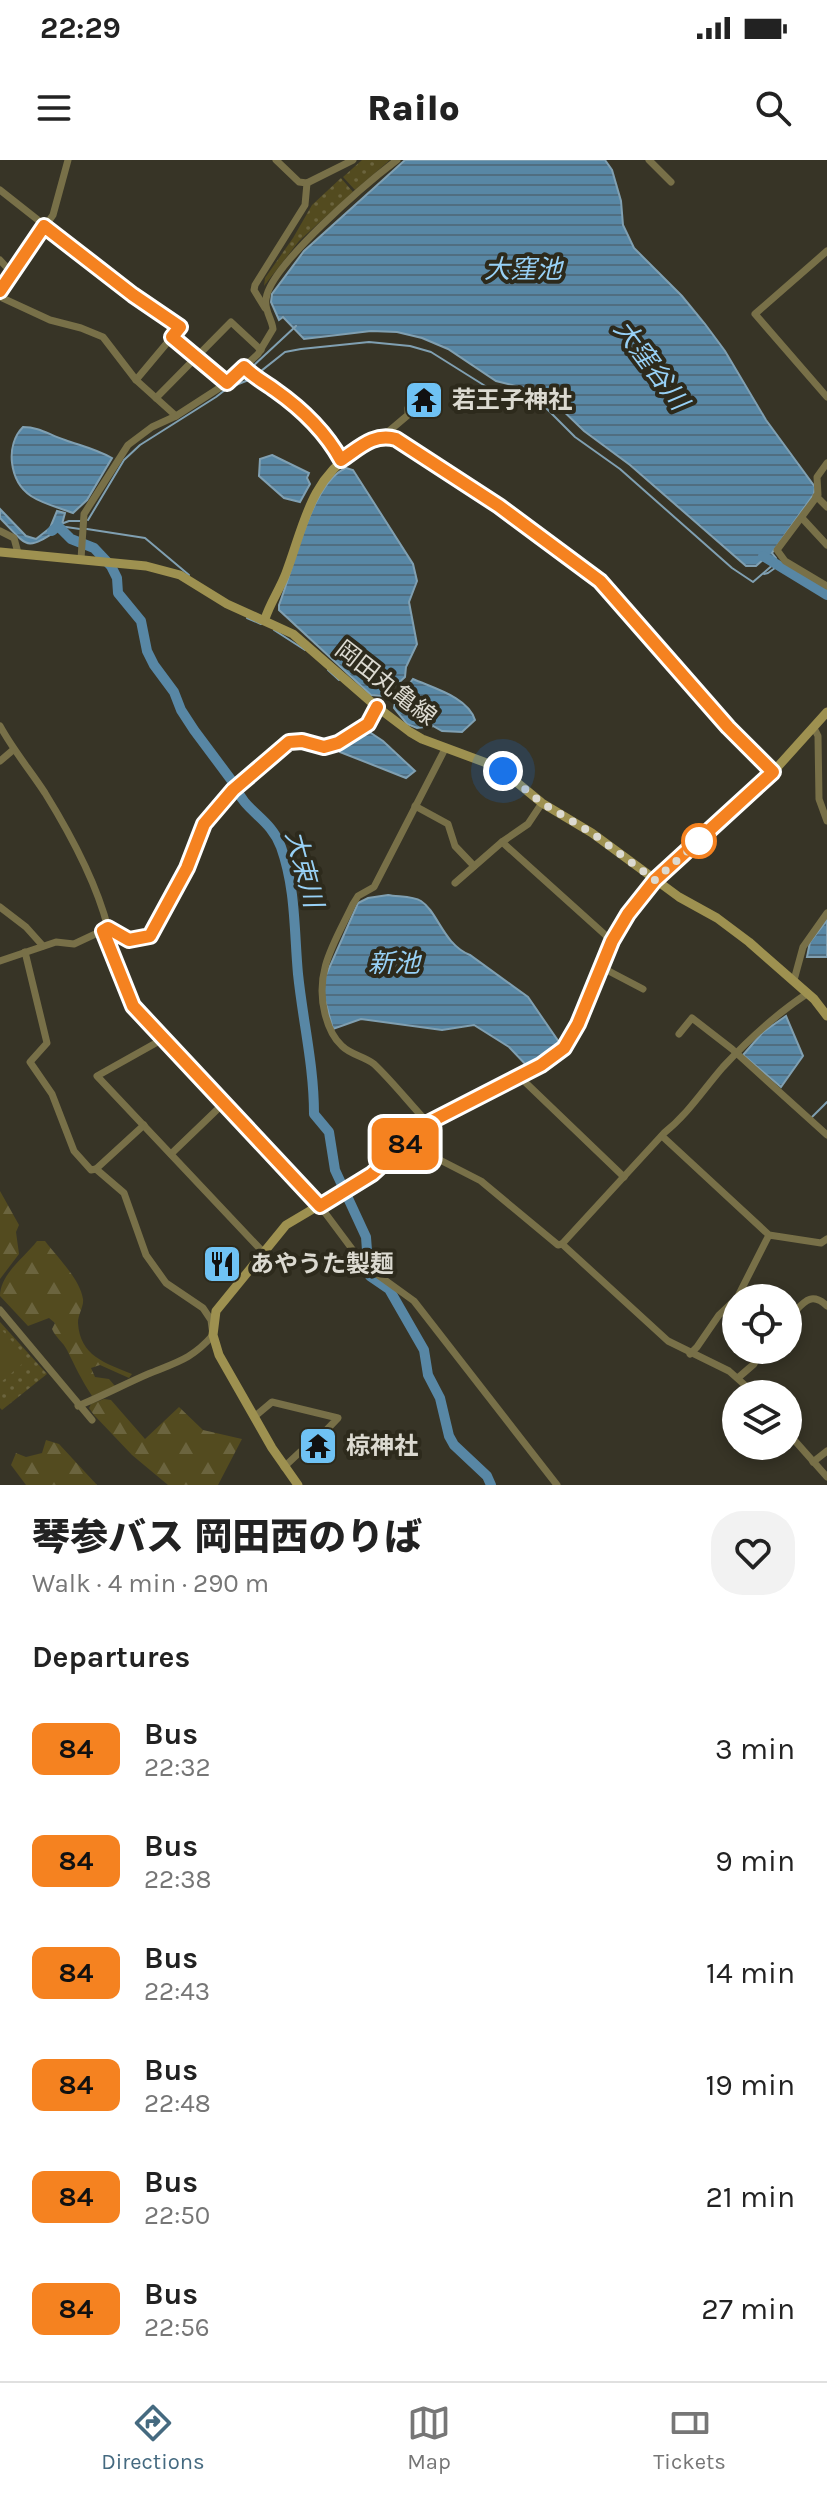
<!DOCTYPE html>
<html lang="en">
<head>
<meta charset="utf-8">
<style>
	:root { --surface:#fff; --page:#f2f2f2; --text:#222; --muted:#767676; --line:#e0e0e0; --accent:#456a80 }
	body { margin:0; font-family:Karla,"Noto Sans JP",sans-serif; background:var(--page); color:var(--text); height:100vh; display:flex; flex-direction:column; font-size:30px; white-space:nowrap }
	* { box-sizing:border-box; margin:0 }
	p { font-size:26px; color:var(--muted) }
	.icon { flex:none; width:44px; height:44px; fill:none; stroke:currentColor; stroke-width:2; stroke-linecap:round; stroke-linejoin:round }
	.map { position:relative; height:1325px; overflow:hidden }
	.panel { display:flex; flex-direction:column; background:var(--surface); flex:1 }
	.panel>* { flex:none }
	.badge { padding:0 16px; border-radius:12px; font-size:28px; line-height:52px }
	.controls { position:absolute; left:722px; top:1124px; display:grid; gap:16px }
	.controls a { display:grid; place-items:center; width:80px; height:80px; border-radius:50%; background:var(--surface); box-shadow:0 4px 12px #0003; font-size:40px }
	.you { position:absolute; width:40px; height:40px; margin:-20px; border:6px solid #fff; border-radius:50%; background:#1a73e8; box-shadow:0 0 0 12px #1a73e833 }
	.map>.badge { position:absolute; translate:-50% -50%; box-shadow:0 0 0 4px #fff }
	h2 { padding:0 32px; font-size:30px; line-height:72px }
	.round { display:grid; place-items:center; flex:none; width:84px; height:84px; border-radius:32px; background:var(--page) }
	.summary { display:flex; align-items:center; justify-content:space-between; height:136px; padding:0 32px }
	h1 { font-size:38px; font-weight:800; line-height:60px }
	ul { padding:0; list-style:none }
	li { display:flex; align-items:center; gap:24px; height:112px; padding:0 32px }
	li div { flex:1 }
	li b { display:block; font-size:30px }
	li em { font-style:normal }
	li .badge { min-width:88px; font-weight:700; text-align:center }
	.status { display:flex; justify-content:space-between; align-items:center; height:56px; padding:0 40px; background:var(--surface); direction:ltr }
	.status svg { height:22px; fill:currentColor }
	header { display:flex; justify-content:space-between; align-items:center; height:104px; padding:0 32px; background:var(--surface); font-size:36px; font-weight:800 }
	.tab-bar { display:flex; justify-content:space-around; align-items:center; height:112px; border-top:2px solid var(--line); background:var(--surface); font-size:22px; color:var(--muted) }
	.tab-bar a { display:grid; justify-items:center; gap:4px }
	.tab-bar .on { color:var(--accent) }
	.map>svg:first-child { display:block }
</style>
</head>
<body>
<div class="status"><b>22:29</b><svg viewBox="0 0 49 12"><path d="M0 12V9h3v3zM5 12V6h3v6zM10 12V3h3v9zM15 12V0h3v12zM26 1h20v11H26zM47 4h2v5h-2z"/></svg></div>
<header><svg class="icon" aria-label="menu" viewBox="0 0 24 24"><path d="M4 6h16M4 12h16M4 18h16"/></svg>Railo<svg class="icon" aria-label="search" viewBox="0 0 24 24"><circle cx="10" cy="10" r="6"/><path d="M15 15l6 6"/></svg></header>
<div class="map">
<svg width="827" height="1325" viewBox="0 0 827 1325">
	<defs>
		<pattern id="grass-dots" width="8" height="8" patternUnits="userSpaceOnUse" patternTransform="scale(2)"><rect width="8" height="8" fill="#534b1f"/><path d="M2 2h.1M6 6h.1" fill="none" stroke="#6b643e" stroke-width="1.8" stroke-linecap="round"/></pattern>
		<pattern id="forest-firs" width="22" height="20" patternUnits="userSpaceOnUse" patternTransform="scale(2)"><rect width="22" height="20" fill="#534b1f"/><path d="M5 1l3.5 6h-7zM16 11l3.5 6h-7z" fill="#6b643e"/></pattern>
		<pattern id="water-rules" width="6" height="5" patternUnits="userSpaceOnUse" patternTransform="scale(2)"><rect width="6" height="5" fill="#5887a5"/><path d="M0 2.5h6" fill="none" stroke="#506e81"/></pattern>
	</defs>
	<rect width="100%" height="100%" fill="#373426"/>
	<g fill="url(#grass-dots)">
		<path d="M 362,0 L 390,0 L 355,30 L 343,17 Z"/>
		<path d="M 341,18 L 353,32 L 299,81 L 264,126 L 265,118 L 293,78 L 312,45 Z"/>
		<path d="M 0,1162 L 47,1214 L 2,1250 L 0,1248 Z"/>
	</g>
	<g fill="url(#forest-firs)">
		<path d="M 0,1031 L 19,1065 L 16,1072 L 19,1094 L 0,1119 Z"/>
		<path d="M 37,1081 L 45,1081 C 57,1097 80,1119 83,1139 C 84,1147 78,1154 78,1163 C 80,1196 105,1203 132,1214 L 129,1218 L 100,1205 L 91,1208 L 95,1217 L 109,1219 L 115,1226 L 92,1236 C 82,1221 75,1206 67,1190 C 63,1182 56,1178 52,1169 L 55,1163 L 49,1158 L 28,1166 L 0,1136 C 0,1114 25,1097 37,1081 Z"/>
		<path d="M 104,1239 L 111,1240 L 145,1279 L 179,1247 L 203,1270 L 242,1279 L 218,1325 L 168,1325 L 132,1295 L 94,1255 L 89,1248 L 91,1244 Z"/>
		<path d="M 46,1280 L 59,1284 L 97,1325 L 26,1325 L 11,1305 L 16,1293 L 26,1297 L 42,1293 Z"/>
	</g>
	<path fill="#534b1f" d="M 0,1168 L 28,1199 L 0,1223 Z"/>
	<g fill="url(#water-rules)" stroke="#80a0b2" stroke-width="2">
		<path d="M 405,0 L 605,0 L 612,10 L 621,41 L 623,65 L 634,88 L 682,136 L 705,164 L 725,191 L 766,260 L 815,327 L 814,334 L 772,393 L 776,398 L 770,403 L 764,399 L 756,406 L 746,406 L 630,305 L 584,271 L 553,241 L 536,231 L 496,221 L 448,189 L 422,178 L 397,172 L 371,171 L 304,179 L 283,157 L 279,160 L 271,142 L 272,134 L 304,91 Z"/>
		<path d="M 23,267 C 40,267 49,275 65,280 C 82,286 96,289 112,298 L 87,340 L 73,353 C 60,348 43,344 31,336 C 9,321 5,285 23,267 Z"/>
		<path d="M 272,295 L 309,313 L 307,318 L 310,324 L 300,342 L 284,338 L 259,316 L 260,299 Z"/>
		<path d="M 346,308 L 353,310 L 413,404 L 417,421 L 409,442 L 417,484 L 406,507 L 405,517 L 384,536 L 371,535 L 279,450 L 279,445 C 293,410 311,322 346,308 Z"/>
		<path d="M 0,349 L 26,376 L 36,379 L 50,368 L 57,351 L 65,353 L 61,368 C 25,391 30,389 0,358 Z"/>
		<path d="M 413,519 C 433,528 468,537 475,560 L 462,572 L 442,571 L 433,566 L 417,568 L 407,564 L 394,548 L 395,543 Z"/>
		<path d="M 371,566 L 371,573 L 383,581 L 415,611 L 406,618 L 340,592 L 340,586 Z"/>
		<path d="M 388,735 C 398,737 413,736 421,741 C 438,752 443,784 470,795 L 528,837 L 561,885 L 528,907 L 509,887 L 474,865 L 442,870 L 361,859 L 333,869 L 322,830 L 326,815 L 358,743 L 368,738 Z"/>
		<path d="M 827,760 L 827,797 L 807,797 L 810,782 Z"/>
		<path d="M 786,856 L 803,896 L 781,927 L 743,895 L 763,872 Z"/>
	</g>
	<g fill="none" stroke-linecap="round" stroke-linejoin="round">
		<g stroke="#80a0b2" stroke-width="2">
			<path d="M 251,208 L 296,166"/>
			<path d="M 231,227 L 251,219 L 285,192 L 301,189 L 369,182 L 410,186 L 431,192 L 490,229 L 538,243 L 545,247 L 575,277 L 620,309 L 732,408 L 753,422 L 775,403"/>
			<path d="M 88,360 L 124,300 L 140,285 L 216,237 L 247,213"/>
			<path d="M 61,364 L 69,361 L 82,361"/>
			<path d="M 59,366 L 80,369"/>
			<path d="M 87,369 L 145,378 L 189,415"/>
			<path d="M 764,414 L 768,413 L 775,408 L 775,404"/>
			<path d="M 247,458 L 261,464"/>
			<path d="M 274,470 L 305,490"/>
			<path d="M 328,510 L 339,520"/>
			<path d="M 812,957 L 827,942"/>
		</g>
		<g stroke="#5887a5" stroke-width="10">
			<path d="M 52,371 L 58,366 L 71,379 L 94,388 L 111,406 L 117,418 L 118,433 L 141,461 L 147,491 L 154,505 L 174,532 L 181,550 L 194,570 L 235,625 C 244,652 270,657 281,687 C 296,729 294,771 298,814 C 303,862 314,906 314,954 L 329,972 L 335,1010 L 366,1077 L 368,1104"/>
			<path d="M 763,396 L 827,435"/>
			<path d="M 370,1116 L 389,1129 L 424,1190 L 428,1215 L 440,1238 L 449,1276 L 454,1285 L 487,1316 L 491,1325"/>
		</g>
		<g stroke="#787048" stroke-width="7">
			<path d="M 276,0 L 299,22 L 307,23 L 353,0"/>
			<path d="M 649,0 L 671,22"/>
			<path d="M 0,30 L 133,135 L 180,167 L 172,177 L 227,223"/>
			<path d="M 827,91 L 755,154 L 827,237"/>
			<path d="M 0,100 L 12,113"/>
			<path d="M 0,131 L 53,55 L 68,0"/>
			<path d="M 0,137 L 50,160 L 81,168 L 103,177 L 136,220 L 176,256"/>
			<path d="M 265,148 L 254,130 L 255,125 L 305,45 L 307,23"/>
			<path d="M 244,207 C 254,217 264,222 275,230 C 302,249 325,271 341,300"/>
			<path d="M 136,220 L 172,177"/>
			<path d="M 156,238 L 231,162 L 261,190"/>
			<path d="M 382,277 L 408,255 L 408,248 L 423,229"/>
			<path d="M 827,303 L 817,317 L 818,335 L 777,390 L 785,401 L 827,426"/>
			<path d="M 816,336 L 827,347"/>
			<path d="M 802,358 L 827,385"/>
			<path d="M 0,371 L 14,378 L 18,393"/>
			<path d="M 81,399 L 84,354 L 128,285 L 152,267 L 176,256 L 227,223 L 258,194 L 273,169 C 272,159 264,150 266,139 C 270,105 368,22 397,0"/>
			<path d="M 0,566 C 13,590 30,610 45,633 C 71,675 96,721 108,768 L 129,780 L 150,776 L 187,708 L 204,664 L 233,630 L 289,582 L 302,581 L 324,587 L 338,583 L 368,564 L 377,547"/>
			<path d="M 814,568 L 818,576 L 819,639 L 827,661"/>
			<path d="M 0,601 L 13,590"/>
			<path d="M 415,646 L 448,664 L 455,686 L 474,706"/>
			<path d="M 502,682 L 612,781"/>
			<path d="M 455,723 L 502,682 L 528,664 L 542,643"/>
			<path d="M 0,747 L 26,767 L 43,786"/>
			<path d="M 103,771 L 133,846 L 320,1046 L 364,1105 L 414,1141 L 557,1325"/>
			<path d="M 25,792 L 47,883 L 30,902 L 52,934 L 74,991 L 91,1010 L 96,1009 L 124,1033 L 146,1095 L 166,1123 L 203,1148 L 211,1160 L 213,1175 C 192,1199 177,1202 148,1214 C 125,1224 102,1236 78,1246"/>
			<path d="M 0,801 L 56,782 L 74,784 L 106,769"/>
			<path d="M 601,807 L 643,829"/>
			<path d="M 794,820 L 803,787 L 827,753"/>
			<path d="M 679,874 L 692,858 L 732,889 L 827,975"/>
			<path d="M 163,879 L 97,916 L 263,1092"/>
			<path d="M 525,922 L 624,1017"/>
			<path d="M 428,963 C 410,944 393,922 374,904 C 364,896 351,895 342,886 C 332,877 328,866 325,854 C 314,811 335,782 353,744 L 358,736 L 374,727 L 445,589"/>
			<path d="M 662,976 L 769,1075 L 821,1083 L 827,1079"/>
			<path d="M 403,987 L 440,1000 L 481,1021 L 558,1085 L 562,1084 L 664,973 C 688,954 703,930 723,907 C 749,879 776,854 808,833"/>
			<path d="M 171,994 L 224,943"/>
			<path d="M 96,1009 L 144,965"/>
			<path d="M 562,1084 L 668,1181 L 729,1211 L 755,1234"/>
			<path d="M 737,1138 L 769,1075"/>
			<path d="M 0,1150 L 92,1260"/>
			<path d="M 788,1158 C 802,1146 809,1129 827,1146"/>
			<path d="M 690,1194 L 697,1187 L 719,1155 L 736,1139"/>
			<path d="M 739,1217 L 754,1204 L 761,1190"/>
			<path d="M 254,1257 L 272,1242 L 338,1258 L 314,1283 L 300,1292 L 284,1307"/>
			<path d="M 788,1273 L 827,1317"/>
			<path d="M 813,1302 L 827,1291"/>
		</g>
		<g stroke="#9e9150" stroke-width="9">
			<path d="M 0,392 L 146,406 L 180,415 L 227,444 L 293,474 L 377,547 L 410,572 L 422,579 L 492,605 L 503,611 L 542,643 L 592,673 L 679,737 L 717,758 L 749,782 L 814,839 L 827,856"/>
			<path d="M 265,459 C 270,443 280,429 286,413 C 304,366 309,321 355,291 C 366,283 375,277 389,277 L 499,346 L 600,421 L 728,567 L 773,612"/>
			<path d="M 298,1325 L 272,1288 L 219,1195 L 213,1175 L 216,1151 L 286,1065 L 372,1014 L 428,963 L 541,905 L 564,888 L 578,864 L 612,781 L 628,754 L 655,720 L 773,612 L 827,552"/>
		</g>
	</g>
	<g fill="none" stroke-linecap="round" stroke-linejoin="round">
		<defs>
			<path id="line" d="M 0,131 L 44,66 L 133,135 L 180,167 L 172,177 L 227,223 L 244,207 C 254,217 264,222 275,230 C 302,249 325,271 341,300 C 358,289 374,272 396,279 L 499,346 L 600,421 L 728,567 L 773,612 L 655,720 L 628,754 L 612,781 L 578,864 L 564,888 L 541,905 L 428,963 L 372,1014 L 320,1046 L 133,846 L 103,771 L 108,768 L 129,780 L 150,776 L 187,708 L 204,664 L 233,630 L 289,582 L 302,581 L 324,587 L 338,583 L 368,564 L 377,547"/>
		</defs>
		<use href="#line" stroke="#fff" stroke-width="18"/>
		<use href="#line" stroke="#f58220" stroke-width="12"/>
		<path stroke="#dcdad1" stroke-width="8" stroke-dasharray="0 14.4" d="M 503,611 L 542,643 L 592,673 L 655,720 L 699,681"/>
	</g>
	<defs>
		<symbol id="temple-square" viewBox="-11 -11 22 22"><rect x="-9" y="-9" width="18" height="18" rx="4" fill="#6fc2f4" stroke="#2d2a1c"/><path d="M0-6L5-2H3V0L6.5 2.5H4V6H1.5V3h-3V6H-4V2.5H-6.5L-3 0V-2H-5Z" fill="#111"/></symbol>
		<symbol id="restaurant-square" viewBox="-11 -11 22 22"><rect x="-9" y="-9" width="18" height="18" rx="4" fill="#6fc2f4" stroke="#2d2a1c"/><path d="M-5-6h1v4h1v-4h1v4h1v-4h1v5L-1.5 .5V6h-2V.5L-5-1ZM5-6V6H3V1.5H1.5Q1.5-4 5-6Z" fill="#111"/></symbol>
	</defs>
	<g fill-rule="evenodd">
		<use href="#temple-square" x="402" y="218" width="44" height="44"/>
		<use href="#restaurant-square" x="200" y="1082" width="44" height="44"/>
		<use href="#temple-square" x="296" y="1264" width="44" height="44"/>
	</g>
	<circle fill="#fff" stroke="#f58220" stroke-width="4" cx="699" cy="681" r="16"/>
	<g text-anchor="middle" dominant-baseline="central" stroke-width="8" stroke-linejoin="round" paint-order="stroke">
		<g font-size="24" font-weight="bold" fill="#dcdad1" stroke="#2d2a1c" text-anchor="start">
			<text x="452" y="240">若王子神社</text>
			<text x="250" y="1104">あやうた製麺</text>
			<text x="346" y="1286">椋神社</text>
		</g>
		<g font-size="24" fill="#dcdad1" stroke="#2d2a1c">
			<text transform="translate(386 523) rotate(38)">岡田丸亀線</text>
		</g>
		<g font-size="26" font-style="italic" fill="#98d1f6" stroke="#2d2a1c">
			<text x="523" y="109">大窪池</text>
			<text transform="translate(651 205) rotate(53)">大窪谷川</text>
			<text transform="translate(304 709) rotate(75)">大束川</text>
			<text x="394" y="803">新池</text>
		</g>
	</g>
</svg>
<div class="controls">
<a><svg class="icon" aria-label="locate" viewBox="0 0 24 24"><circle cx="12" cy="12" r="6"/><path d="M12 2v4M12 18v4M2 12h4M18 12h4"/></svg></a>
<a><svg class="icon" aria-label="layers" viewBox="0 0 24 24"><path d="M12 4l9 5-9 5-9-5zM3 14l9 5 9-5"/></svg></a>
</div>
<div class="you" style="left:503px;top:611px"></div>
<b class="badge" style="left:405px;top:984px;background:#f58220;color:#111">84</b>
</div>
<section class="panel">
<div class="summary"><div><h1>琴参バス 岡田西のりば</h1><p>Walk · 4 min · 290 m</p></div><a class="round"><svg class="icon" aria-label="heart" viewBox="0 0 24 24"><path d="M12 20l-8-8c-3-5 5-10 8-4 3-6 11-1 8 4z"/></svg></a></div>
<h2>Departures</h2>
<ul>
<li><span class="badge" style="background:#f58220;color:#111">84</span><div><b>Bus</b><p>22:32</p></div><em>3 min</em></li>
<li><span class="badge" style="background:#f58220;color:#111">84</span><div><b>Bus</b><p>22:38</p></div><em>9 min</em></li>
<li><span class="badge" style="background:#f58220;color:#111">84</span><div><b>Bus</b><p>22:43</p></div><em>14 min</em></li>
<li><span class="badge" style="background:#f58220;color:#111">84</span><div><b>Bus</b><p>22:48</p></div><em>19 min</em></li>
<li><span class="badge" style="background:#f58220;color:#111">84</span><div><b>Bus</b><p>22:50</p></div><em>21 min</em></li>
<li><span class="badge" style="background:#f58220;color:#111">84</span><div><b>Bus</b><p>22:56</p></div><em>27 min</em></li>
</ul>
</section>
<nav class="tab-bar">
<a class="on"><svg class="icon" aria-label="directions" viewBox="0 0 24 24"><path d="M12 3l9 9-9 9-9-9zM9 14v-3h6M13 9l2 2-2 2"/></svg>Directions</a>
<a><svg class="icon" aria-label="map" viewBox="0 0 24 24"><path d="M3 6l6-2 6 2 6-2v14l-6 2-6-2-6 2zM9 4v14M15 6v14"/></svg>Map</a>
<a><svg class="icon" aria-label="tickets" viewBox="0 0 24 24"><path d="M3 7h18v10H3zM15 7v10"/></svg>Tickets</a>
</nav>
</body>
</html>
